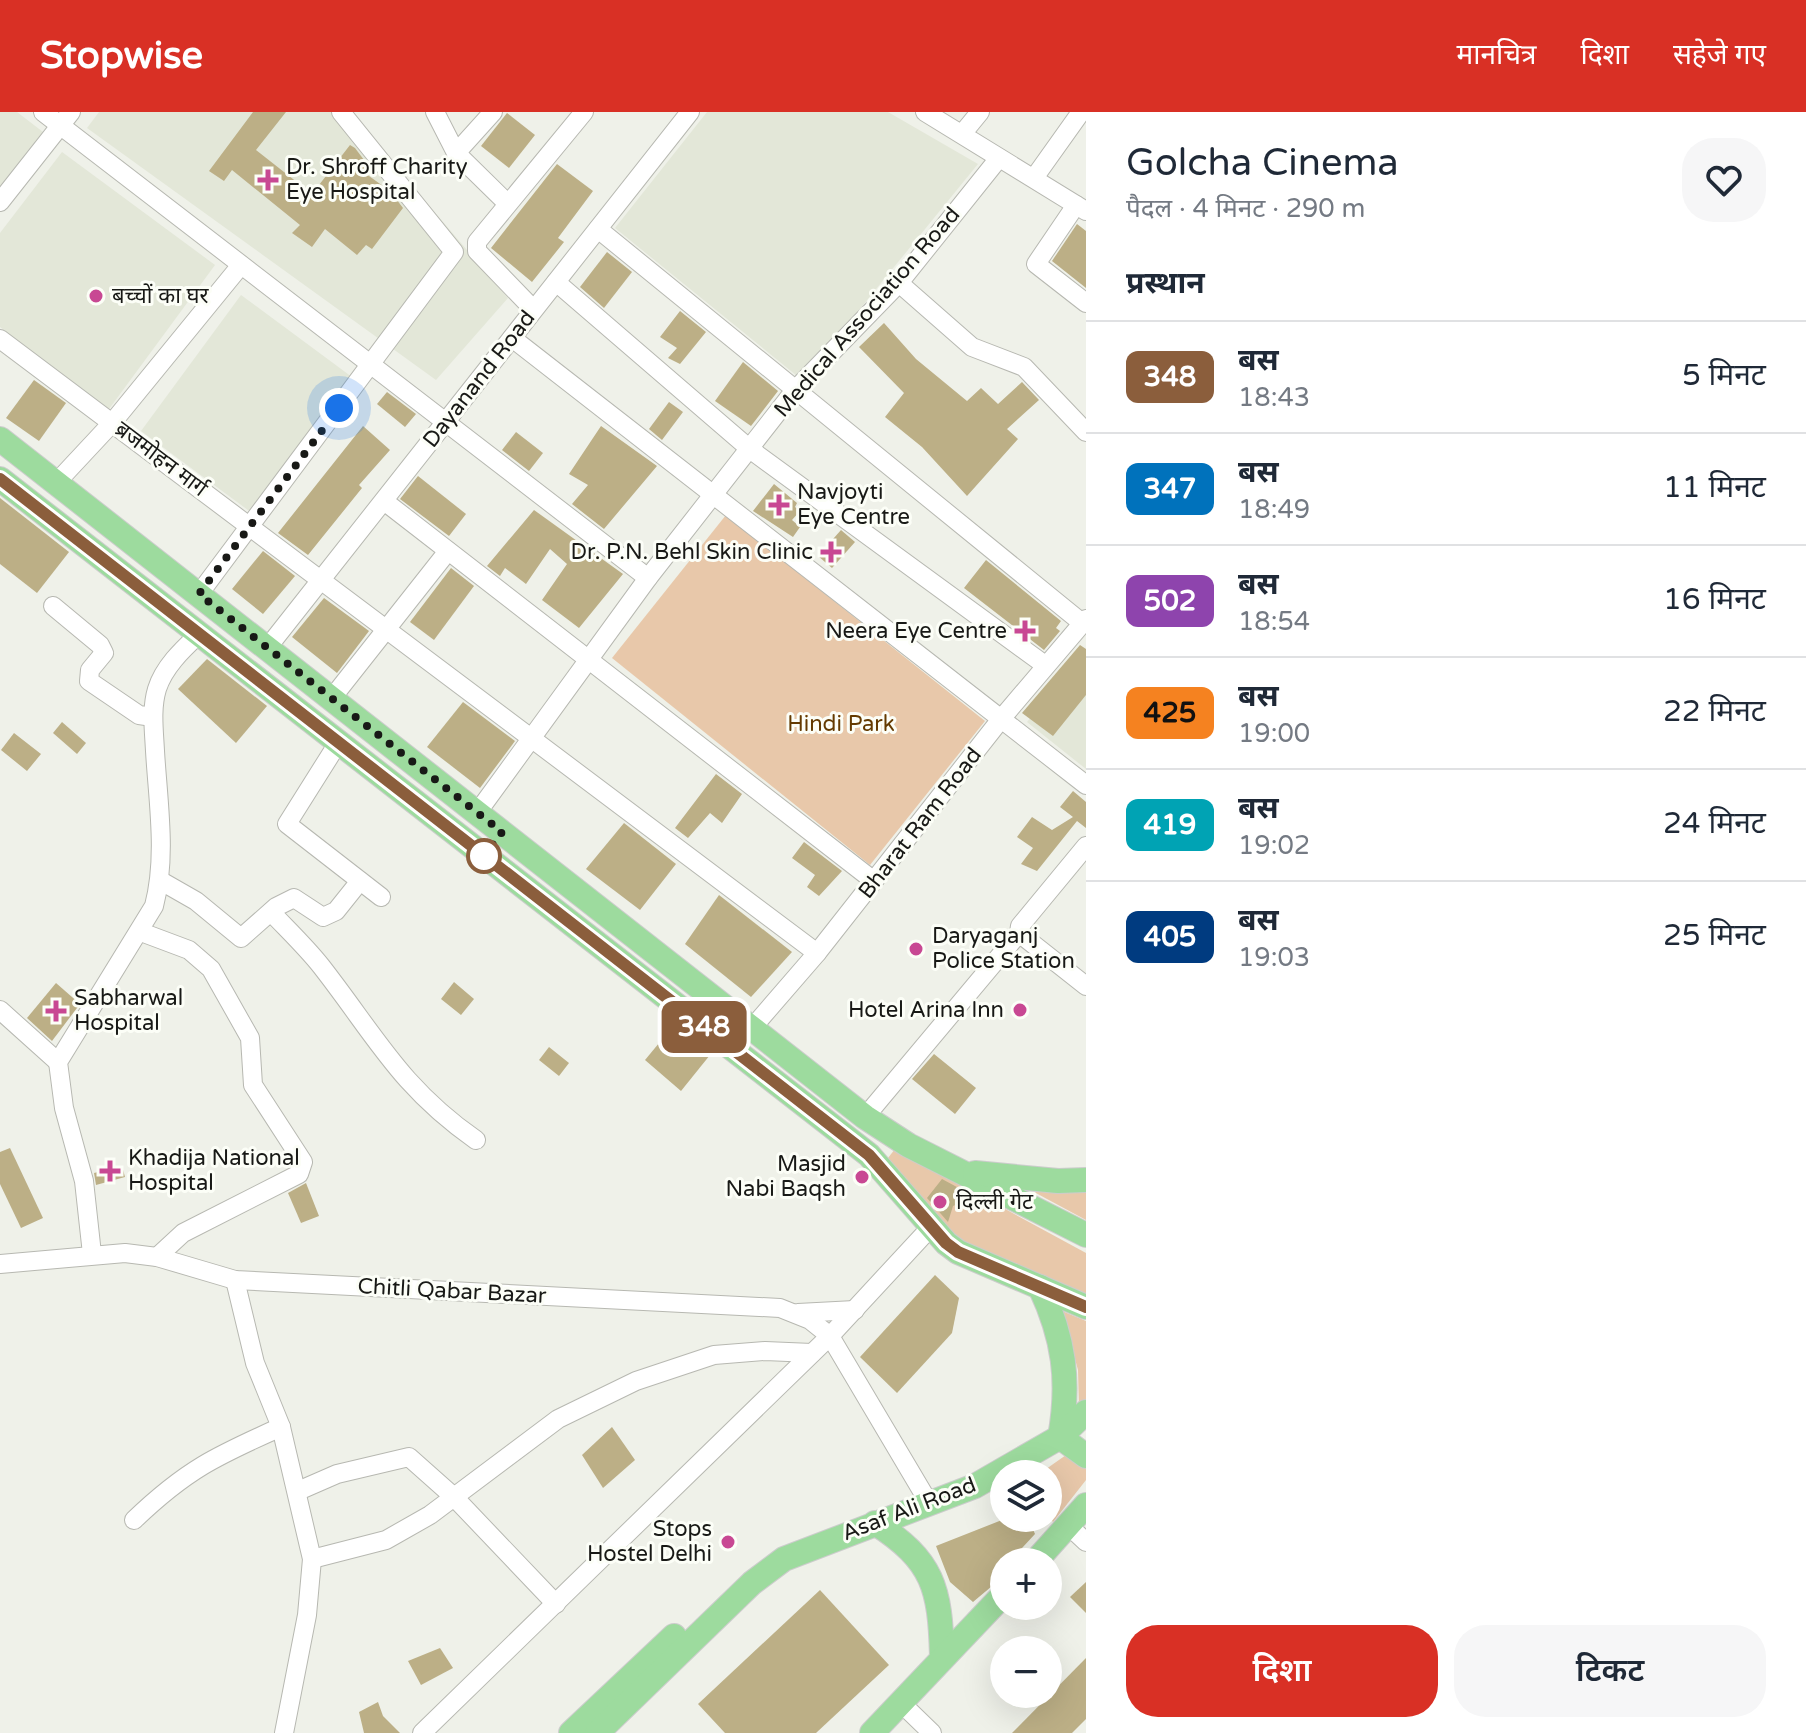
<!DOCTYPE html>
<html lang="hi">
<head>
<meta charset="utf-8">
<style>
	:root { --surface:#fff; --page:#f6f6f7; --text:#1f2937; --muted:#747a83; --line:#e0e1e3; --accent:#d93025 }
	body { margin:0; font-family:"Varela Round","Noto Sans Devanagari",sans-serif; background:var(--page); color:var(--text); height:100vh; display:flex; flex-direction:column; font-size:30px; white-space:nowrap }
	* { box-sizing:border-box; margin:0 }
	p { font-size:26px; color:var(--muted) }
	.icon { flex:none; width:44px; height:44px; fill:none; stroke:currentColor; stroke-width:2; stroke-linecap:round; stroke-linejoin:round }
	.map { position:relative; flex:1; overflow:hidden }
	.sheet { display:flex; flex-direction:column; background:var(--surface); width:720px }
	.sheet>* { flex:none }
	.badge { padding:0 16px; border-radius:12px; font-size:28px; line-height:52px }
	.controls { position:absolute; left:990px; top:1348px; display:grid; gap:16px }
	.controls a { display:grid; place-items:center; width:72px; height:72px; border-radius:50%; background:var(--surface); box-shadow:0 8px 32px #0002; font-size:40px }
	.you { position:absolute; width:40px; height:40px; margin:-20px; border:6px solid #fff; border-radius:50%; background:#1a73e8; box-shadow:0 0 0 12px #1a73e833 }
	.map>.badge { position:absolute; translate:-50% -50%; box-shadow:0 0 0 4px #fff }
	h2 { padding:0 40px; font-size:30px; line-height:72px }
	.round { display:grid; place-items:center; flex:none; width:84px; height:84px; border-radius:32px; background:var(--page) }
	.headline { display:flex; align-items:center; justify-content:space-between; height:136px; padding:0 40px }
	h1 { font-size:38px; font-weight:600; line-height:60px }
	.primary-button { display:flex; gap:16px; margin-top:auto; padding:16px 40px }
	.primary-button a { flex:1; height:92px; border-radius:32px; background:var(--accent); color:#fff; font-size:32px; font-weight:600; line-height:92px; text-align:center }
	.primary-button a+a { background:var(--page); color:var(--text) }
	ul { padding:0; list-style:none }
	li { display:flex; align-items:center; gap:24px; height:112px; padding:0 40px; border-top:2px solid var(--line) }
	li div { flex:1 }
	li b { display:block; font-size:30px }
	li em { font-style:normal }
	li .badge { min-width:88px; font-weight:700; text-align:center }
	header { display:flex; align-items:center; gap:48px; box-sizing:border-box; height:112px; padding:0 40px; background:var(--accent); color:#fff }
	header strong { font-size:38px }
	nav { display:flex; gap:44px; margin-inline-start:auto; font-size:28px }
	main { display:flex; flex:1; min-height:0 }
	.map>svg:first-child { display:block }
</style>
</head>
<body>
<header>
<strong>Stopwise</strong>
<nav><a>मानचित्र</a><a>दिशा</a><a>सहेजे गए</a></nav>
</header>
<main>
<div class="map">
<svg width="1086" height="1621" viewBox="0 0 1086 1621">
	<rect width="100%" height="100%" fill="#eff1e9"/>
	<g fill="#e3e7d8">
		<path d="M 0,0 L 17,0 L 43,20 L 0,76 Z"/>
		<path d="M 99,0 L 349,0 L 508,186 L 436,268 L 87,16 Z"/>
		<path d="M 707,0 L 888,0 L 978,52 L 802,268 L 615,116 Z"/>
		<path d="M 62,40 L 215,153 L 109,297 L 0,215 L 0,121 Z"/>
		<path d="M 241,183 L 356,268 L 256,404 L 141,319 Z"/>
		<path d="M 1086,539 L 1086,657 L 1027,610 Z"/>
	</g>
	<g fill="#e8c8aa">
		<path d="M 726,403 L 985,609 L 870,753 L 612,546 Z"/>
		<path d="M 895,1037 L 1086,1141 L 1086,1186 L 951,1129 L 888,1046 Z"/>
		<path d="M 1086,1071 L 1086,1108 L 1034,1080 Z"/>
		<path d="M 1062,1199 L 1086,1209 L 1086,1288 L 1079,1295 L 1078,1258 Z"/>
		<path d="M 1086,1329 L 1086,1368 L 1053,1410 L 1048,1403 L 1048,1362 L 1039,1362 Z"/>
	</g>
	<g fill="#bcaf86">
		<path d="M 253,0 L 286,0 L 256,38 L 312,82 L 350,33 L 355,36 L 367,52 L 362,59 L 390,79 L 403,96 L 372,137 L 366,133 L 357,143 L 325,117 L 312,135 L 292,121 L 300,113 L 232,58 L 224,69 L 209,59 Z"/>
		<path d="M 507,1 L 535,23 L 509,56 L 481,34 Z"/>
		<path d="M 557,52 L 593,79 L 558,126 L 564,130 L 532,170 L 491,136 Z"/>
		<path d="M 1077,112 L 1086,119 L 1086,176 L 1052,149 Z"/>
		<path d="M 607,140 L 632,160 L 604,196 L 580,175 Z"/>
		<path d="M 680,199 L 706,220 L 680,252 L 668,246 L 677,236 L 660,225 Z"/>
		<path d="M 884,211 L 916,247 L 967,289 L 981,276 L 998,292 L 1022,270 L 1039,288 L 1007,317 L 1018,327 L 967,384 L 922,335 L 885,305 L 904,281 L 859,235 Z"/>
		<path d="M 743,250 L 778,279 L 751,314 L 715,289 Z"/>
		<path d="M 34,268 L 66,291 L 39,329 L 6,306 Z"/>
		<path d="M 387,280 L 416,302 L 405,315 L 377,292 Z"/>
		<path d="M 669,290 L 683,300 L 662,328 L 649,317 Z"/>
		<path d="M 363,314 L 390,338 L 359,373 L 362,376 L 308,443 L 278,421 Z"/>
		<path d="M 601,314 L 657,354 L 604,417 L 572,392 L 588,373 L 569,362 Z"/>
		<path d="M 516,320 L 543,341 L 529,359 L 502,338 Z"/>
		<path d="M 418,364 L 466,402 L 449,424 L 400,387 Z"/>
		<path d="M 774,372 L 797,391 L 795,395 L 800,399 L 792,408 L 800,415 L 793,425 L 753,399 Z"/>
		<path d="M 0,386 L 69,440 L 37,481 L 0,452 Z"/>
		<path d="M 534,398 L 623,462 L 579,516 L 542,488 L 567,452 L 550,437 L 526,472 L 505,456 L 500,464 L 487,454 Z"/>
		<path d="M 841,418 L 855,430 L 832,456 L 818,444 Z"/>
		<path d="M 263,439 L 295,464 L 263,502 L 232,477 Z"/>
		<path d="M 986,448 L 1061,509 L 1056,516 L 1060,519 L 1044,538 L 964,476 Z"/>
		<path d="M 451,456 L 474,474 L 434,528 L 410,510 Z"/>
		<path d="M 324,486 L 369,519 L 337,561 L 292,525 Z"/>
		<path d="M 1080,533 L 1086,537 L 1086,583 L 1053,624 L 1022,601 Z"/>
		<path d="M 207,547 L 267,594 L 236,631 L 178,577 Z"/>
		<path d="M 463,590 L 515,629 L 480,676 L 427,635 Z"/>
		<path d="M 62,610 L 86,631 L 77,642 L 53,621 Z"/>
		<path d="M 14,621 L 41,642 L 27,659 L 1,638 Z"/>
		<path d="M 716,662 L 742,682 L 722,711 L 710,701 L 688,726 L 675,716 Z"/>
		<path d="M 1073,679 L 1086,690 L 1086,716 L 1077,709 L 1037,759 L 1021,752 L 1033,736 L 1017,725 L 1032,705 L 1052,718 L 1073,705 L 1060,695 Z"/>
		<path d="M 624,711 L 676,752 L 640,798 L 586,757 Z"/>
		<path d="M 804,730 L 842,759 L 819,784 L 807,775 L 815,763 L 792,746 Z"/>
		<path d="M 719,783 L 792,840 L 751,885 L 685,832 Z"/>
		<path d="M 454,870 L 474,887 L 461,903 L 441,887 Z"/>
		<path d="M 56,871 L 80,892 L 52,929 L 27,906 Z"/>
		<path d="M 674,913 L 710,943 L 681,979 L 645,948 Z"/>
		<path d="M 549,935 L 569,951 L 559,964 L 539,948 Z"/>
		<path d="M 934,942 L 976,976 L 955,1002 L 912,967 Z"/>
		<path d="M 10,1036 L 43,1106 L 21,1116 L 0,1072 L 0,1040 Z"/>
		<path d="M 122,1054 L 125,1065 L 96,1073 L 94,1061 Z"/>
		<path d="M 942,1067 L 968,1081 L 965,1089 L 953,1094 L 948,1110 L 927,1086 Z"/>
		<path d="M 306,1071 L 319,1104 L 301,1111 L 288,1081 Z"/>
		<path d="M 935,1163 L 959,1186 L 952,1221 L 897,1281 L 860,1245 Z"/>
		<path d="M 612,1315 L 635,1348 L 603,1376 L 582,1343 Z"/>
		<path d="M 1007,1406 L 1028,1406 L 1035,1422 L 1009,1450 L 1004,1450 L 1004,1456 L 996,1465 L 998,1469 L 973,1490 L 950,1470 L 936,1434 Z"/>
		<path d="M 1086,1470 L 1086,1501 L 1070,1485 Z"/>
		<path d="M 820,1478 L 889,1553 L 816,1621 L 725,1621 L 698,1592 Z"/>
		<path d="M 440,1536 L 453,1556 L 421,1573 L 408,1549 Z"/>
		<path d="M 1086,1546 L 1086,1607 L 1072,1621 L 1012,1621 Z"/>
		<path d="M 378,1590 L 383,1604 L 400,1621 L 364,1621 L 359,1600 Z"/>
	</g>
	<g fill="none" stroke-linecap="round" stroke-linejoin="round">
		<defs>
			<g id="minor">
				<path d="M 43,0 L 648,466"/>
				<path d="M 435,0 L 456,41 L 507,91"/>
				<path d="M 925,0 L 1086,99"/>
				<path d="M 962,22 L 980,0"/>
				<path d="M 456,41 L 493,0"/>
				<path d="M 1034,66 L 1081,0"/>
				<path d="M 0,90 L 71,0"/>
				<path d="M 1076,93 L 1036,152 L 1086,191"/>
				<path d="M 598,117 L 1081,510"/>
				<path d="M 556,170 L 751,338 L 1045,553"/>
				<path d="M 899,171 L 972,235 L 1024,255 L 1086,320"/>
				<path d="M 533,197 L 477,139 L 477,130 L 584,0"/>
				<path d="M 512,226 L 1086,673"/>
				<path d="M 0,227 L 817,841"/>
				<path d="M 56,371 L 112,311 L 241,153"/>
				<path d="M 384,389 L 874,769"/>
				<path d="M 199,482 L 454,140 L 341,0"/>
				<path d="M 53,494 L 100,533 L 104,541 L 90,558 L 89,569 L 139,603 L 153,605"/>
				<path d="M 268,535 L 690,0"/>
				<path d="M 332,586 L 448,439"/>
				<path d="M 338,631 L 287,712 L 381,785"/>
				<path d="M 477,701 L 648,466 L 795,278 L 899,171 L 999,46"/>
				<path d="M 1086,734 L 1020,814 L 1019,821 L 1086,874"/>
				<path d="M 161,769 L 196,789 L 241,826 L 276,795 L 294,786 L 323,805 L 336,799 L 360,769"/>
				<path d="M 271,800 C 287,817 306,835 321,854 C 375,923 400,975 476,1028"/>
				<path d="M 141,820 L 189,838 L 211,857 L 250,926 L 253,973 L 303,1050 L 299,1062 L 183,1121 L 157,1145"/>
				<path d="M 0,898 L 58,950"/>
				<path d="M 753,915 L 817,841 L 1001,607 L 1086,507"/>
				<path d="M 865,1005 L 1019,821"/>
				<path d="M 92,1142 L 84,1069 L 64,996 L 58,950 L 154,794 C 167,744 158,690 155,639 C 154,618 151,597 157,577 C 164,555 182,538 198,523"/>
				<path d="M 0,1152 L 125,1141 L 157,1145 L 235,1168 L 780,1196 L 810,1208 L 830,1224 L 929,1391"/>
				<path d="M 235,1168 L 255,1251 L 281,1315 L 312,1447 L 307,1503 L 284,1621"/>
				<path d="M 798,1201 L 855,1198"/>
				<path d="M 298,1379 L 337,1362 L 409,1345 L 454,1385 L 556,1492"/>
				<path d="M 134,1408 C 186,1358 216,1344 281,1315"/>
				<path d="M 1070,1415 L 1086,1430"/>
				<path d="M 312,1447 L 386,1428 L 430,1403 L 558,1307 L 636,1269 L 714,1243 L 765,1239 L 812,1241"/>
				<path d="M 900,1590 L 932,1621"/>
				<path d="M 422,1621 L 830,1224 L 930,1116"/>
			</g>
			<g id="major">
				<path d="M 0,327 L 865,1005 L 908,1033 L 1086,1123"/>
				<path d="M 0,367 L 869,1043 L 946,1131 L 958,1140 L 1086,1195"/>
				<path d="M 975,1061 L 1058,1069 L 1086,1068"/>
				<path d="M 1040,1175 C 1064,1226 1070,1269 1060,1325 L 1086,1344"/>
				<path d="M 875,1411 C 934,1449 940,1476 942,1544"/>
				<path d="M 1035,1450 L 1086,1393"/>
				<path d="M 571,1621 L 674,1524"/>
				<path d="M 597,1621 L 752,1471 L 784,1447 L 975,1374 L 1060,1325 L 1086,1300"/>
				<path d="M 872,1621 L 1004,1482"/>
			</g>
		</defs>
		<use href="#minor" stroke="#b7b8b1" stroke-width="20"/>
		<use href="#major" stroke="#ccc" stroke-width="26"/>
		<use href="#minor" stroke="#fff" stroke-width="18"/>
		<use href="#major" stroke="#9ddb9e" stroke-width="24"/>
	</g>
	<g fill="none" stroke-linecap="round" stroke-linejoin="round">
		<defs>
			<path id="line" d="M 0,367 L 869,1043 L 946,1131 L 958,1140 L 1086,1195"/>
		</defs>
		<use href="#line" stroke="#fff" stroke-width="18"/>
		<use href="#line" stroke="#8b5e3c" stroke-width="12"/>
		<path stroke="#181916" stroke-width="8" stroke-dasharray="0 14.4" d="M 339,296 L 199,482 L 502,720 L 484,744"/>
	</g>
	<g fill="#c84893" stroke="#fcfef7" stroke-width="3">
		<path d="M264 56h8v8h8v8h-8v8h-8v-8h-8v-8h8z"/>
		<circle cx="96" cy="184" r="8"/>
		<path d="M775 381h8v8h8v8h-8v8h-8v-8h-8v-8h8z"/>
		<path d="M827 428h8v8h8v8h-8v8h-8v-8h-8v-8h8z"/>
		<path d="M1021 507h8v8h8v8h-8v8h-8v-8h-8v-8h8z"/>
		<circle cx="916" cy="837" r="8"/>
		<circle cx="1020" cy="898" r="8"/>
		<path d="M52 887h8v8h8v8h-8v8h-8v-8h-8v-8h8z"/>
		<path d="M106 1047h8v8h8v8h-8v8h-8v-8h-8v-8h8z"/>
		<circle cx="862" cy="1065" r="8"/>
		<circle cx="940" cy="1090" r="8"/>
		<circle cx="728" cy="1430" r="8"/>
	</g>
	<circle fill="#fff" stroke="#8b5e3c" stroke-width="4" cx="484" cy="744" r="16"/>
	<g text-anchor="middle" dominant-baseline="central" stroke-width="6" stroke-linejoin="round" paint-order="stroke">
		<g font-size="22" fill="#181916" stroke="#fcfef7" text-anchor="start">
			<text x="286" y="55">Dr. Shroff Charity<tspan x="286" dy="25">Eye Hospital</tspan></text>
			<text x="112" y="184">बच्चों का घर</text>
			<text x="797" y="380">Navjoyti<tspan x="797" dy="25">Eye Centre</tspan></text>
			<text x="813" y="440" text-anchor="end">Dr. P.N. Behl Skin Clinic</text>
			<text x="1007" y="519" text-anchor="end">Neera Eye Centre</text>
			<text x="932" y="824">Daryaganj<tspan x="932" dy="25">Police Station</tspan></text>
			<text x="74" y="886">Sabharwal<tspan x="74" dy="25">Hospital</tspan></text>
			<text x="1004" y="898" text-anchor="end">Hotel Arina Inn</text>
			<text x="128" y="1046">Khadija National<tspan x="128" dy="25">Hospital</tspan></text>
			<text x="846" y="1052" text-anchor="end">Masjid<tspan x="846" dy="25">Nabi Baqsh</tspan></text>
			<text x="956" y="1090">दिल्ली गेट</text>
			<text x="712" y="1417" text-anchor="end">Stops<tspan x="712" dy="25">Hostel Delhi</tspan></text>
		</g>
		<g font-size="22" fill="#181916" stroke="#fcfef7">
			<text transform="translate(867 200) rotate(-49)">Medical Association Road</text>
			<text transform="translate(479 267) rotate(-52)">Dayanand Road</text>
			<text transform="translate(161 347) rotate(37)">ब्रजमोहन मार्ग</text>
			<text transform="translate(920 711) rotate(-52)">Bharat Ram Road</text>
			<text transform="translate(452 1179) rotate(3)">Chitli Qabar Bazar</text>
			<text transform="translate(909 1397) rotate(-21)">Asaf Ali Road</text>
		</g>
		<g font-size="22" fill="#643a00" stroke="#fcfef7">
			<text x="841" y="612">Hindi Park</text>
		</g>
	</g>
</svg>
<div class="controls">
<a><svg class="icon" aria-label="layers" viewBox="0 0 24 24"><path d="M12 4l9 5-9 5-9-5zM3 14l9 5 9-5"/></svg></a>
<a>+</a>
<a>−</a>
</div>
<div class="you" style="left:339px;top:296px"></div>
<b class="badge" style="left:704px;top:915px;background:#8b5e3c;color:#fff">348</b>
</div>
<section class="sheet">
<div class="headline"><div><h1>Golcha Cinema</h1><p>पैदल · 4 मिनट · 290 m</p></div><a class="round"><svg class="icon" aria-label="heart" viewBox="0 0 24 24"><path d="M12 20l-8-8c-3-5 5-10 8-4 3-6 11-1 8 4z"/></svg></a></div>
<h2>प्रस्थान</h2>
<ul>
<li><span class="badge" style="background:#8b5e3c;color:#fff">348</span><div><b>बस</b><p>18:43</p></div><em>5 मिनट</em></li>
<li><span class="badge" style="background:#0072bc;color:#fff">347</span><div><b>बस</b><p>18:49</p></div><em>11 मिनट</em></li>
<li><span class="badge" style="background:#8e44ad;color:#fff">502</span><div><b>बस</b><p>18:54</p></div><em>16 मिनट</em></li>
<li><span class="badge" style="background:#f58220;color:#111">425</span><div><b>बस</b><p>19:00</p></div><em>22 मिनट</em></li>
<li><span class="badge" style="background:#00a3b4;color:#fff">419</span><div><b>बस</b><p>19:02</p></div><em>24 मिनट</em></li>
<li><span class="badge" style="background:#003b80;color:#fff">405</span><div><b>बस</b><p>19:03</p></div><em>25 मिनट</em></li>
</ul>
<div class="primary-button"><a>दिशा</a><a>टिकट</a></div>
</section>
</main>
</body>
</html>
